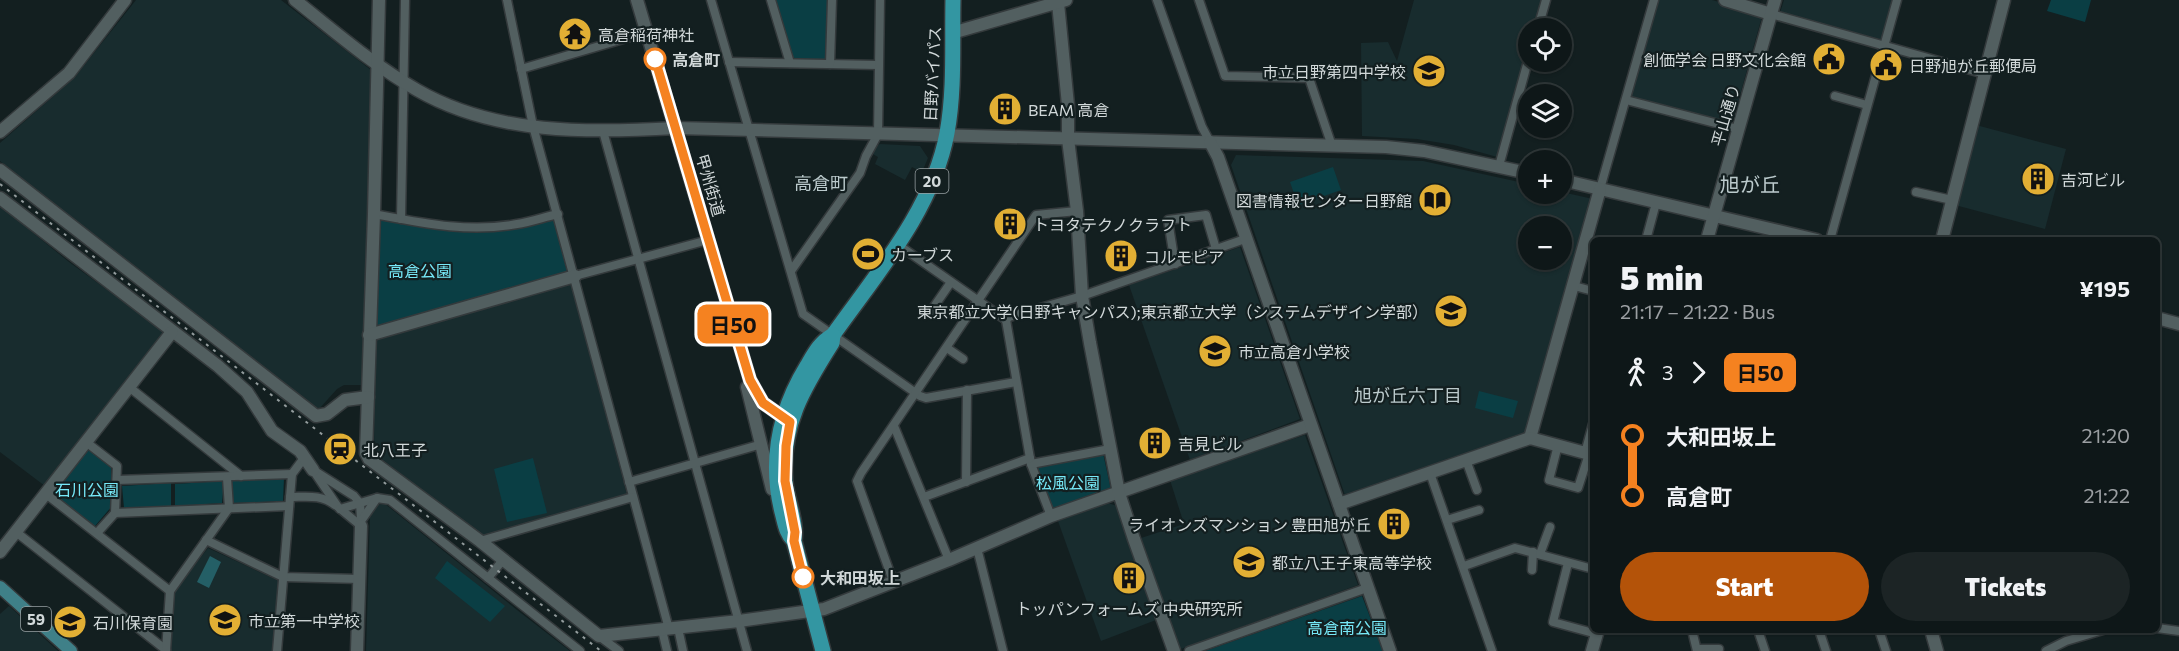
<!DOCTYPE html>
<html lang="en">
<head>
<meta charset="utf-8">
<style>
	:root { --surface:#0e1718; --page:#1c2425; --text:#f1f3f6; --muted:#9b9fa2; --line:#2e3637; --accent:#b45309 }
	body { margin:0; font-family:Commissioner,"Noto Sans JP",sans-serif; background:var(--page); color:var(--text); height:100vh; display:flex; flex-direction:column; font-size:22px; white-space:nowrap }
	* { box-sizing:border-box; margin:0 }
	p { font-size:20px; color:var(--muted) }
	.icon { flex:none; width:33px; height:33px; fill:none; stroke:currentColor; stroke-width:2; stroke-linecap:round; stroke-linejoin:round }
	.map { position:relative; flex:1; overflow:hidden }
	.details { position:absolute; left:1590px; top:237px; width:570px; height:396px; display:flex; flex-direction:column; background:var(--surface); border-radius:9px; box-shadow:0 2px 4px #0004,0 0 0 2px var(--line) }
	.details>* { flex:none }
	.badge { padding:0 12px; border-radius:9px; font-size:21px; line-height:39px }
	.fabs { position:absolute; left:1518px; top:18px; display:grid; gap:12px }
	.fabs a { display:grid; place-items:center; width:54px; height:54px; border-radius:50%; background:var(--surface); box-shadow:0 2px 4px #0004,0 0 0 2px var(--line); font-size:30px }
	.map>.badge { position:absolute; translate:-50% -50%; box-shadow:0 0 0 3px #fff }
	.legs { display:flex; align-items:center; gap:9px; height:66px; padding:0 30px; font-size:20px }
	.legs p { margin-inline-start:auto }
	.summary { display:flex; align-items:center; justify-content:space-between; height:102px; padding:0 30px }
	h1 { font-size:33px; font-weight:800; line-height:45px }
	.cta { display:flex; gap:12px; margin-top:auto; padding:12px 30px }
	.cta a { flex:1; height:69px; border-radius:36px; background:var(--accent); color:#fff; font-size:24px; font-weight:800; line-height:69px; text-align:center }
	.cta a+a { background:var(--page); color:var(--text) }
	ul { padding:0 30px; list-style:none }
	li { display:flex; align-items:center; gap:21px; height:60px; font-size:22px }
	li i { display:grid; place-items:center; width:9px; height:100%; margin:0 8px; background:currentColor }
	li i::after { content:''; width:15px; height:15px; margin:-8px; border:4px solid; border-radius:50%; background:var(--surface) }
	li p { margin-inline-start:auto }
	li:first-child i { background:linear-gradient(#0000 50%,currentColor 0) }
	li:last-child i { background:linear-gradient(currentColor 50%,#0000 0) }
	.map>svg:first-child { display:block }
</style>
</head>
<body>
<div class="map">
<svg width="2179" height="651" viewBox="0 0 2179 651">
	<rect width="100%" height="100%" fill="#131f20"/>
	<g fill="#182c2e" fill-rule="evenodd">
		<path d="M 136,0 L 281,0 L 371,70 L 364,385 L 344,385 L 337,389 L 319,409 L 275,380 L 0,161 L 0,143 L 74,78 Z"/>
		<path d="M 1414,0 L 1546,0 L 1538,28 L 1528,28 L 1528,61 L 1501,158 L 1454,145 L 1417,139 L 1362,136 L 1361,43 L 1388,42 L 1397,61 Z"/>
		<path d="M 1654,0 L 1712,0 L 1761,14 L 1761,20 L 1731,127 L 1626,100 Z"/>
		<path d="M 1784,0 L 1897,0 L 1884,46 L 1779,16 Z"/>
		<path d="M 1976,125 L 2066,149 L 2045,229 L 1955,205 Z"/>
		<path d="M 880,144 L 920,146 L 928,158 L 922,172 L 912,167 L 905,180 L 875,164 L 878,157 L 871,153 L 875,147 Z"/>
		<path d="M 1236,155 L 1423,161 L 1528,184 L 1528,194 L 1562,194 L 1562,192 L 1593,199 L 1525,433 L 1345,495 L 1231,165 ZM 1528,226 L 1562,226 L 1562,260 L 1528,260 Z"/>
		<path d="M 0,206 L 69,262 L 165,332 L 45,486 L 0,452 Z"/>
		<path d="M 1240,247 L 1300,419 L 1190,460 L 1129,285 Z"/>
		<path d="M 571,283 L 627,495 L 481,536 L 374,453 L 375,338 Z"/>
		<path d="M 1305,435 L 1358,585 L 1178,650 L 1141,538 L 1184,524 L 1170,480 Z"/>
		<path d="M 384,503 L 517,610 L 570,651 L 366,651 L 370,517 L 378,505 Z"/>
		<path d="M 1108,503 L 1117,506 L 1156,620 L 1101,641 L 1058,521 Z"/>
		<path d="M 208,548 L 279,581 L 274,651 L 171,651 L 175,590 Z"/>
		<path d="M 9,606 L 58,651 L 0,651 L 0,614 Z"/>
	</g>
	<g fill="#0a3e44">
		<path d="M 771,0 L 832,0 L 830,64 L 790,63 Z"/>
		<path d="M 2051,0 L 2091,0 L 2085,22 L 2047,11 Z"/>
		<path d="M 1333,167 L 1341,190 L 1298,205 L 1290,182 Z"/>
		<path d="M 379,219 C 411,225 444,232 476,232 C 503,232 528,226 554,219 L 567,272 L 376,326 Z"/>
		<path d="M 1479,391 L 1518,401 L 1513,418 L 1475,408 Z"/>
		<path d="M 87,448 L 111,467 L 112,506 L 95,526 L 52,493 Z"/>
		<path d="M 1103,453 L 1111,490 L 1053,508 L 1036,466 Z"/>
		<path d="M 533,458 L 547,513 L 507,522 L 494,469 Z"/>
		<path d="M 284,478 L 283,501 L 233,503 L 232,480 Z"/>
		<path d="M 224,481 L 222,503 L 175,506 L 175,484 Z"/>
		<path d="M 171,483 L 171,506 L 124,508 L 122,486 Z"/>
		<path d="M 447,561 L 505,606 L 490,622 L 435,578 Z"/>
		<path d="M 1362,596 L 1383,651 L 1205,651 Z"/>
	</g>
	<path fill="#245f66" d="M 210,556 L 221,562 L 209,588 L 197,582 Z"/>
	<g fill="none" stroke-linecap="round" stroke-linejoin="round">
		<defs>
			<g id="street">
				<path d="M 507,0 L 533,126 L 669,629"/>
				<path d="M 711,0 L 803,314 L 920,396 L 926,398 L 1016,382"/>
				<path d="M 771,0 L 790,63"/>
				<path d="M 1157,0 L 1202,127 L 1210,142"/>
				<path d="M 1199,0 L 1225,76 L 1309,78 L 1332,146"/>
				<path d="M 1771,14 L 1985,74"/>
				<path d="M 1538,28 L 1546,0"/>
				<path d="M 729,62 L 878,65"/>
				<path d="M 830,64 L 832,0"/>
				<path d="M 521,69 L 647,32"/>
				<path d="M 1835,96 L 1867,105"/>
				<path d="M 1626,100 L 1738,129"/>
				<path d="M 603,131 L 747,651"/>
				<path d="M 1499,166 L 1528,61"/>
				<path d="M 1600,189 L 1654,0"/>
				<path d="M 1916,192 L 1952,200"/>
				<path d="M 374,214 C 422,223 469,233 517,224 C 531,222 544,217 558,214"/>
				<path d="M 401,219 L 405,0"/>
				<path d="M 1646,240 L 1656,203"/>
				<path d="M 1830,240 L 1897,0"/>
				<path d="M 897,244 L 1006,320"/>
				<path d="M 1175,264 L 1168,220 L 1206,215 L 1216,249"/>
				<path d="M 791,271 L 860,173 L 866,156 L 878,134 L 880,0"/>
				<path d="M 575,276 L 708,240"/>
				<path d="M 1574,286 L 1593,291"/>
				<path d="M 931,311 L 951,282"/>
				<path d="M 1006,320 L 1009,317 L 1082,296 L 1245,239"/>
				<path d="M 1006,320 L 1031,464 L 1051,516"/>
				<path d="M 947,348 L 963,359"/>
				<path d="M 129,387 L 241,476"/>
				<path d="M 894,426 L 949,560"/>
				<path d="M 86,442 L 117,466 L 115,513 L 97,533"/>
				<path d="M 1558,445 L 1549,480 L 1578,488 L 1589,454"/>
				<path d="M 1585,453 L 1593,424"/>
				<path d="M 1466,460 L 1477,490"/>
				<path d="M 1031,464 L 1110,449"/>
				<path d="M 313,470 L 354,496 L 360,503 L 361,519"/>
				<path d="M 315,473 L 338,507 L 361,526"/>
				<path d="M 1430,473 L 1492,651"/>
				<path d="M 117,480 L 292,474"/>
				<path d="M 629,482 L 762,444"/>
				<path d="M 966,482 L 967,390"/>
				<path d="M 46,494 L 170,591"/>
				<path d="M 290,497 C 306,497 321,494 335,505"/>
				<path d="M 924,497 L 1030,458"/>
				<path d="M 340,509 L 377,498"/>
				<path d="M 115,513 L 289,506"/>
				<path d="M 1447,520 L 1479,510"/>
				<path d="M 361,521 L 377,498 L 390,500 L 580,651"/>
				<path d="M 16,532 L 166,650"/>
				<path d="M 206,540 L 283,577 L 360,579"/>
				<path d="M 480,541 L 633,497"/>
				<path d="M 977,548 L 1003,651"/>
				<path d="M 1540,554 L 1550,527"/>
				<path d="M 1568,563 L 1553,622 L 1597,634"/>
				<path d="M 1464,566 L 1515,548 L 1593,569"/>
				<path d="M 1532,570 L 1533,552"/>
				<path d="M 488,578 L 503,560"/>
				<path d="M 893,581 L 857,481 L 861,473 L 1036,215 L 1077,211"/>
				<path d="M 678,628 L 683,651"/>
				<path d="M 2157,628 L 2179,631"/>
				<path d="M 662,630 L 667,651"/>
				<path d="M 1692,630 L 1697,651"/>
				<path d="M 1758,630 L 1765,651"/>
				<path d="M 1819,630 L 1826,651"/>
				<path d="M 1879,630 L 1886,651"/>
				<path d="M 599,636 L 619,651"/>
				<path d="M 1698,649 L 1719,649"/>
				<path d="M 166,651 L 170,591 L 229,508 L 227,478"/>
				<path d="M 277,651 L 292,474 L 304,458"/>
				<path d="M 1189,651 L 1367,588"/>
				<path d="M 2046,651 L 2066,641 L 2103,630"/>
			</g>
			<g id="secondary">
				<path d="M 295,0 C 334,31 373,65 417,90 C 495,135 589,133 676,128 L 1386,147 L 1424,151 L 1528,173"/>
				<path d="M 379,0 L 374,214 L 366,453 L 369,459 L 480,541 L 599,636 L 739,621 L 824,609 L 949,560 L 1051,516 L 1310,425"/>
				<path d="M 637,0 L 750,380 L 763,403 L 789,421"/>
				<path d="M 1725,0 L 1771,14"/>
				<path d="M 1058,3 L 1068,105 L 1068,139 L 1077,211 L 1082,296 L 1090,343 L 1119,493 L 1134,539 L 1174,651"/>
				<path d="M 952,33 L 1066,0"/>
				<path d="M 0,132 L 69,73 L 125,0"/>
				<path d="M 1210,142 L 1218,157 L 1390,651"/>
				<path d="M 0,170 L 316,416 L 327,414 L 345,400 L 368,397"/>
				<path d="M 1562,180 L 1817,240"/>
				<path d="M 0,198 L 218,366 L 247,392 L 272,431 L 300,451 L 313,470"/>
				<path d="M 1707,240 L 1775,0"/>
				<path d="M 1942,240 L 2004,0"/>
				<path d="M 2157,318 L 2179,324"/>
				<path d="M 369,335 L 575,276"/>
				<path d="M 747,387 L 772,489"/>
				<path d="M 1530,438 L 1600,189"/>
				<path d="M 1339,504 L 1530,438 L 1593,455"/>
				<path d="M 0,552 L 172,332"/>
				<path d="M 1931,630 L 1937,651"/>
				<path d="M 357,651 L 361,526"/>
				<path d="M 1592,651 L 1598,630"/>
			</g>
			<path id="primary" d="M 0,587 L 71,651"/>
			<g id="highway">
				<path d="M 833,335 C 877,273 933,209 947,133 C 955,89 952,44 953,0"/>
				<path d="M 794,541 C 786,533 785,523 782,512 C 769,460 779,412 807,366 C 814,354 820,342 833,335 L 832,343 C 804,387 780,426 785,482 C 787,501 797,522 794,541 L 823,651"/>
			</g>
		</defs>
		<use href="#street" stroke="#343a3c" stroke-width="11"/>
		<use href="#secondary" stroke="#343a3c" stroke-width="15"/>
		<use href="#primary" stroke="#343a3c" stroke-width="15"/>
		<use href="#highway" stroke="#343a3c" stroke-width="18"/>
		<use href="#street" stroke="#525f60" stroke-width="8"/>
		<use href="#secondary" stroke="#525f60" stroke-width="12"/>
		<use href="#primary" stroke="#3f8088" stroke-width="12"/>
		<use href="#highway" stroke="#3396a2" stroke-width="15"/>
		<path stroke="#939c9d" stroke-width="2" stroke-dasharray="3 6" stroke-linecap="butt" d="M 0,184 L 601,651"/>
	</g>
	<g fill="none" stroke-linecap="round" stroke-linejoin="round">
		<defs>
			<path id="line-1" d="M 655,59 L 750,380 L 763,403 L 790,422 L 786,446 L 785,481 L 795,532 L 794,541 L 803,577"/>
		</defs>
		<use href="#line-1" stroke="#fff" stroke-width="14"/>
		<use href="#line-1" stroke="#f58220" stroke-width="9"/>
	</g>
	<defs>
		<symbol id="temple-disc" viewBox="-11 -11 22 22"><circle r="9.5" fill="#e2af34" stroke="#131f20"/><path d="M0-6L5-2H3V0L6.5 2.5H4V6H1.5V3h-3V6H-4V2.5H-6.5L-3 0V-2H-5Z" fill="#111"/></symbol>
		<symbol id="civic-disc" viewBox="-11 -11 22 22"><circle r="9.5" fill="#e2af34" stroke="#131f20"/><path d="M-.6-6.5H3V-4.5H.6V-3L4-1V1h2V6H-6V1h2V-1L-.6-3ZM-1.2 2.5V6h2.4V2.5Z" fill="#111"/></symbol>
		<symbol id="school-disc" viewBox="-11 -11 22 22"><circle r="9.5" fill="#e2af34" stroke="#131f20"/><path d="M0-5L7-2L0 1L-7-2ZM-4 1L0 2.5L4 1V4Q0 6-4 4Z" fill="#111"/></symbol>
		<symbol id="building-disc" viewBox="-11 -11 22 22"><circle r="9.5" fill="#e2af34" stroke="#131f20"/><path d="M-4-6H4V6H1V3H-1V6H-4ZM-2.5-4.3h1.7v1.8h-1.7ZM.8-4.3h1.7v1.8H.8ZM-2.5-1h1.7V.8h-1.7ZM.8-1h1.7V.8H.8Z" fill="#111"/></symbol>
		<symbol id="library-disc" viewBox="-11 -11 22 22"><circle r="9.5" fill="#e2af34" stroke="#131f20"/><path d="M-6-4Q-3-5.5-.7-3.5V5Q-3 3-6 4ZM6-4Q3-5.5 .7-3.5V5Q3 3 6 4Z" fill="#111"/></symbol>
		<symbol id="stadium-disc" viewBox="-11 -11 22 22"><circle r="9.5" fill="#e2af34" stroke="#131f20"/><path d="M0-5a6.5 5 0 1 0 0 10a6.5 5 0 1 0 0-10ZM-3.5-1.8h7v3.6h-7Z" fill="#111"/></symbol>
		<symbol id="university-disc" viewBox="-11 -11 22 22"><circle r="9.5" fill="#e2af34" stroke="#131f20"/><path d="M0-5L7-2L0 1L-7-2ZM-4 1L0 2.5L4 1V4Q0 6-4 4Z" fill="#111"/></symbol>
		<symbol id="station-disc" viewBox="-11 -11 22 22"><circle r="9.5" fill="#e2af34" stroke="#131f20"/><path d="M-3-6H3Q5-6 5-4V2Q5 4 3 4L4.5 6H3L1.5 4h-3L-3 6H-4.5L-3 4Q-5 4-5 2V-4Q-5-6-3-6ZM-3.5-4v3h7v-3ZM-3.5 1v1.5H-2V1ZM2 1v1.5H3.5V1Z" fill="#111"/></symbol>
	</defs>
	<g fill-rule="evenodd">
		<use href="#temple-disc" x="556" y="15" width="38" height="38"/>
		<use href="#civic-disc" x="1810" y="40" width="38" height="38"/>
		<use href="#civic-disc" x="1867" y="46" width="38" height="38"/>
		<use href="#school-disc" x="1410" y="52" width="38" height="38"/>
		<use href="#building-disc" x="986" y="90" width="38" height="38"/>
		<use href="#building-disc" x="2019" y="160" width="38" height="38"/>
		<use href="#library-disc" x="1416" y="181" width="38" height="38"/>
		<use href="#building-disc" x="991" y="205" width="38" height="38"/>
		<use href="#stadium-disc" x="849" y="235" width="38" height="38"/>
		<use href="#building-disc" x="1102" y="237" width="38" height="38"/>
		<use href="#university-disc" x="1432" y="292" width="38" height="38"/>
		<use href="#school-disc" x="1196" y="332" width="38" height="38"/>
		<use href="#building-disc" x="1136" y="424" width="38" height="38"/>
		<use href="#station-disc" x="321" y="430" width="38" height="38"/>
		<use href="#building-disc" x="1375" y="505" width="38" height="38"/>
		<use href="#school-disc" x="1230" y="543" width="38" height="38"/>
		<use href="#building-disc" x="1110" y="559" width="38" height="38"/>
		<use href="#school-disc" x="206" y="601" width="38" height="38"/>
		<use href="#school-disc" x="51" y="603" width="38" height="38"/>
	</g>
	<g fill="#fff" stroke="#f58220" stroke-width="3">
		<circle cx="655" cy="59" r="10"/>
		<circle cx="803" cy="577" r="10"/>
	</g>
	<g text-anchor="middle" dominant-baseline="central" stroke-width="4.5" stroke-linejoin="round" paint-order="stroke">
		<g fill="#131f20" stroke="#98a0a2" stroke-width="1.5">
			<rect x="915.5" y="169" width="33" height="24" rx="4.5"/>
			<rect x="21" y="607" width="30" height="24" rx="4.5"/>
		</g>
		<g font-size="15" font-weight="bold" fill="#d1d8d9">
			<text x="932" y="181">20</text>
			<text x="36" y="619">59</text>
		</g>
		<g font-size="16" fill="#d1d8d9" stroke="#131f20" text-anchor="start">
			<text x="598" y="34">高倉稲荷神社</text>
			<text x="1806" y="59" text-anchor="end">創価学会 日野文化会館</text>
			<text x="1909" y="65">日野旭が丘郵便局</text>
			<text x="1406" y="71" text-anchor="end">市立日野第四中学校</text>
			<text x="1028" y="109">BEAM 高倉</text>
			<text x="2061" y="179">吉河ビル</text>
			<text x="1412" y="200" text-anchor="end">図書情報センター日野館</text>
			<text x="1033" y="224">トヨタテクノクラフト</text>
			<text x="891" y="254">カーブス</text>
			<text x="1144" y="256">コルモピア</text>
			<text x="1428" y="311" text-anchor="end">東京都立大学(日野キャンパス);東京都立大学（システムデザイン学部）</text>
			<text x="1238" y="351">市立高倉小学校</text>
			<text x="1178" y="443">吉見ビル</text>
			<text x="363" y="449">北八王子</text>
			<text x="1371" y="524" text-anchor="end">ライオンズマンション 豊田旭が丘</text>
			<text x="1272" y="562">都立八王子東高等学校</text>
			<text x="1129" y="608" text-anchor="middle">トッパンフォームズ 中央研究所</text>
			<text x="248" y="620">市立第一中学校</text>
			<text x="93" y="622">石川保育園</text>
		</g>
		<g font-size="16" font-weight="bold" fill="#d1d8d9" stroke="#131f20" text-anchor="start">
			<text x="672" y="59">高倉町</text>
			<text x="820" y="577">大和田坂上</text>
		</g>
		<g font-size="16" fill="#d1d8d9" stroke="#131f20">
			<text transform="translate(932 74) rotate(-87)">日野バイパス</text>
			<text transform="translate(1725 115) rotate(-74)">平山通り</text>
			<text transform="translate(711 185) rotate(74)">甲州街道</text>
		</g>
		<g font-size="16" fill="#76e8f7" stroke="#131f20">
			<text x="420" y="270">高倉公園</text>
			<text x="1068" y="482">松風公園</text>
			<text x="87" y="489">石川公園</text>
			<text x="1347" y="627">高倉南公園</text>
		</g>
		<g font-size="18" fill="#bbcacc" stroke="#131f20">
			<text x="821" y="183">高倉町</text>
			<text x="1408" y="395">旭が丘六丁目</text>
		</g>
		<g font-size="20" fill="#bbcacc" stroke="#131f20">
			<text x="1750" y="184">旭が丘</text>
		</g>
	</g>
</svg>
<div class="fabs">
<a><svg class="icon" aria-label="locate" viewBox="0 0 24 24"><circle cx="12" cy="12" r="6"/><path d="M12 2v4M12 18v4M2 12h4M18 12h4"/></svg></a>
<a><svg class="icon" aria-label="layers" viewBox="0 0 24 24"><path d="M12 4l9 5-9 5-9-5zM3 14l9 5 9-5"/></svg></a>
<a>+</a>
<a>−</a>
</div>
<b class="badge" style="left:733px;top:324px;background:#f58220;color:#111">日50</b>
<section class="details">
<div class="summary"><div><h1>5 min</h1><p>21:17 – 21:22 · Bus</p></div><b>¥195</b></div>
<div class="legs"><svg class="icon" aria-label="walk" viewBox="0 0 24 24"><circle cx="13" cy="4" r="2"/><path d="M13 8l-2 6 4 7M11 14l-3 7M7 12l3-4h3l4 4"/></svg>3<svg class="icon" aria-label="forward" viewBox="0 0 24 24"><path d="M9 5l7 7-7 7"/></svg><b class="badge" style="background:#f58220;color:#111">日50</b></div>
<ul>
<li><i style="color:#f58220"></i><b>大和田坂上</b><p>21:20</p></li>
<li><i style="color:#f58220"></i><b>高倉町</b><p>21:22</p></li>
</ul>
<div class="cta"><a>Start</a><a>Tickets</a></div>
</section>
</div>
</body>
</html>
